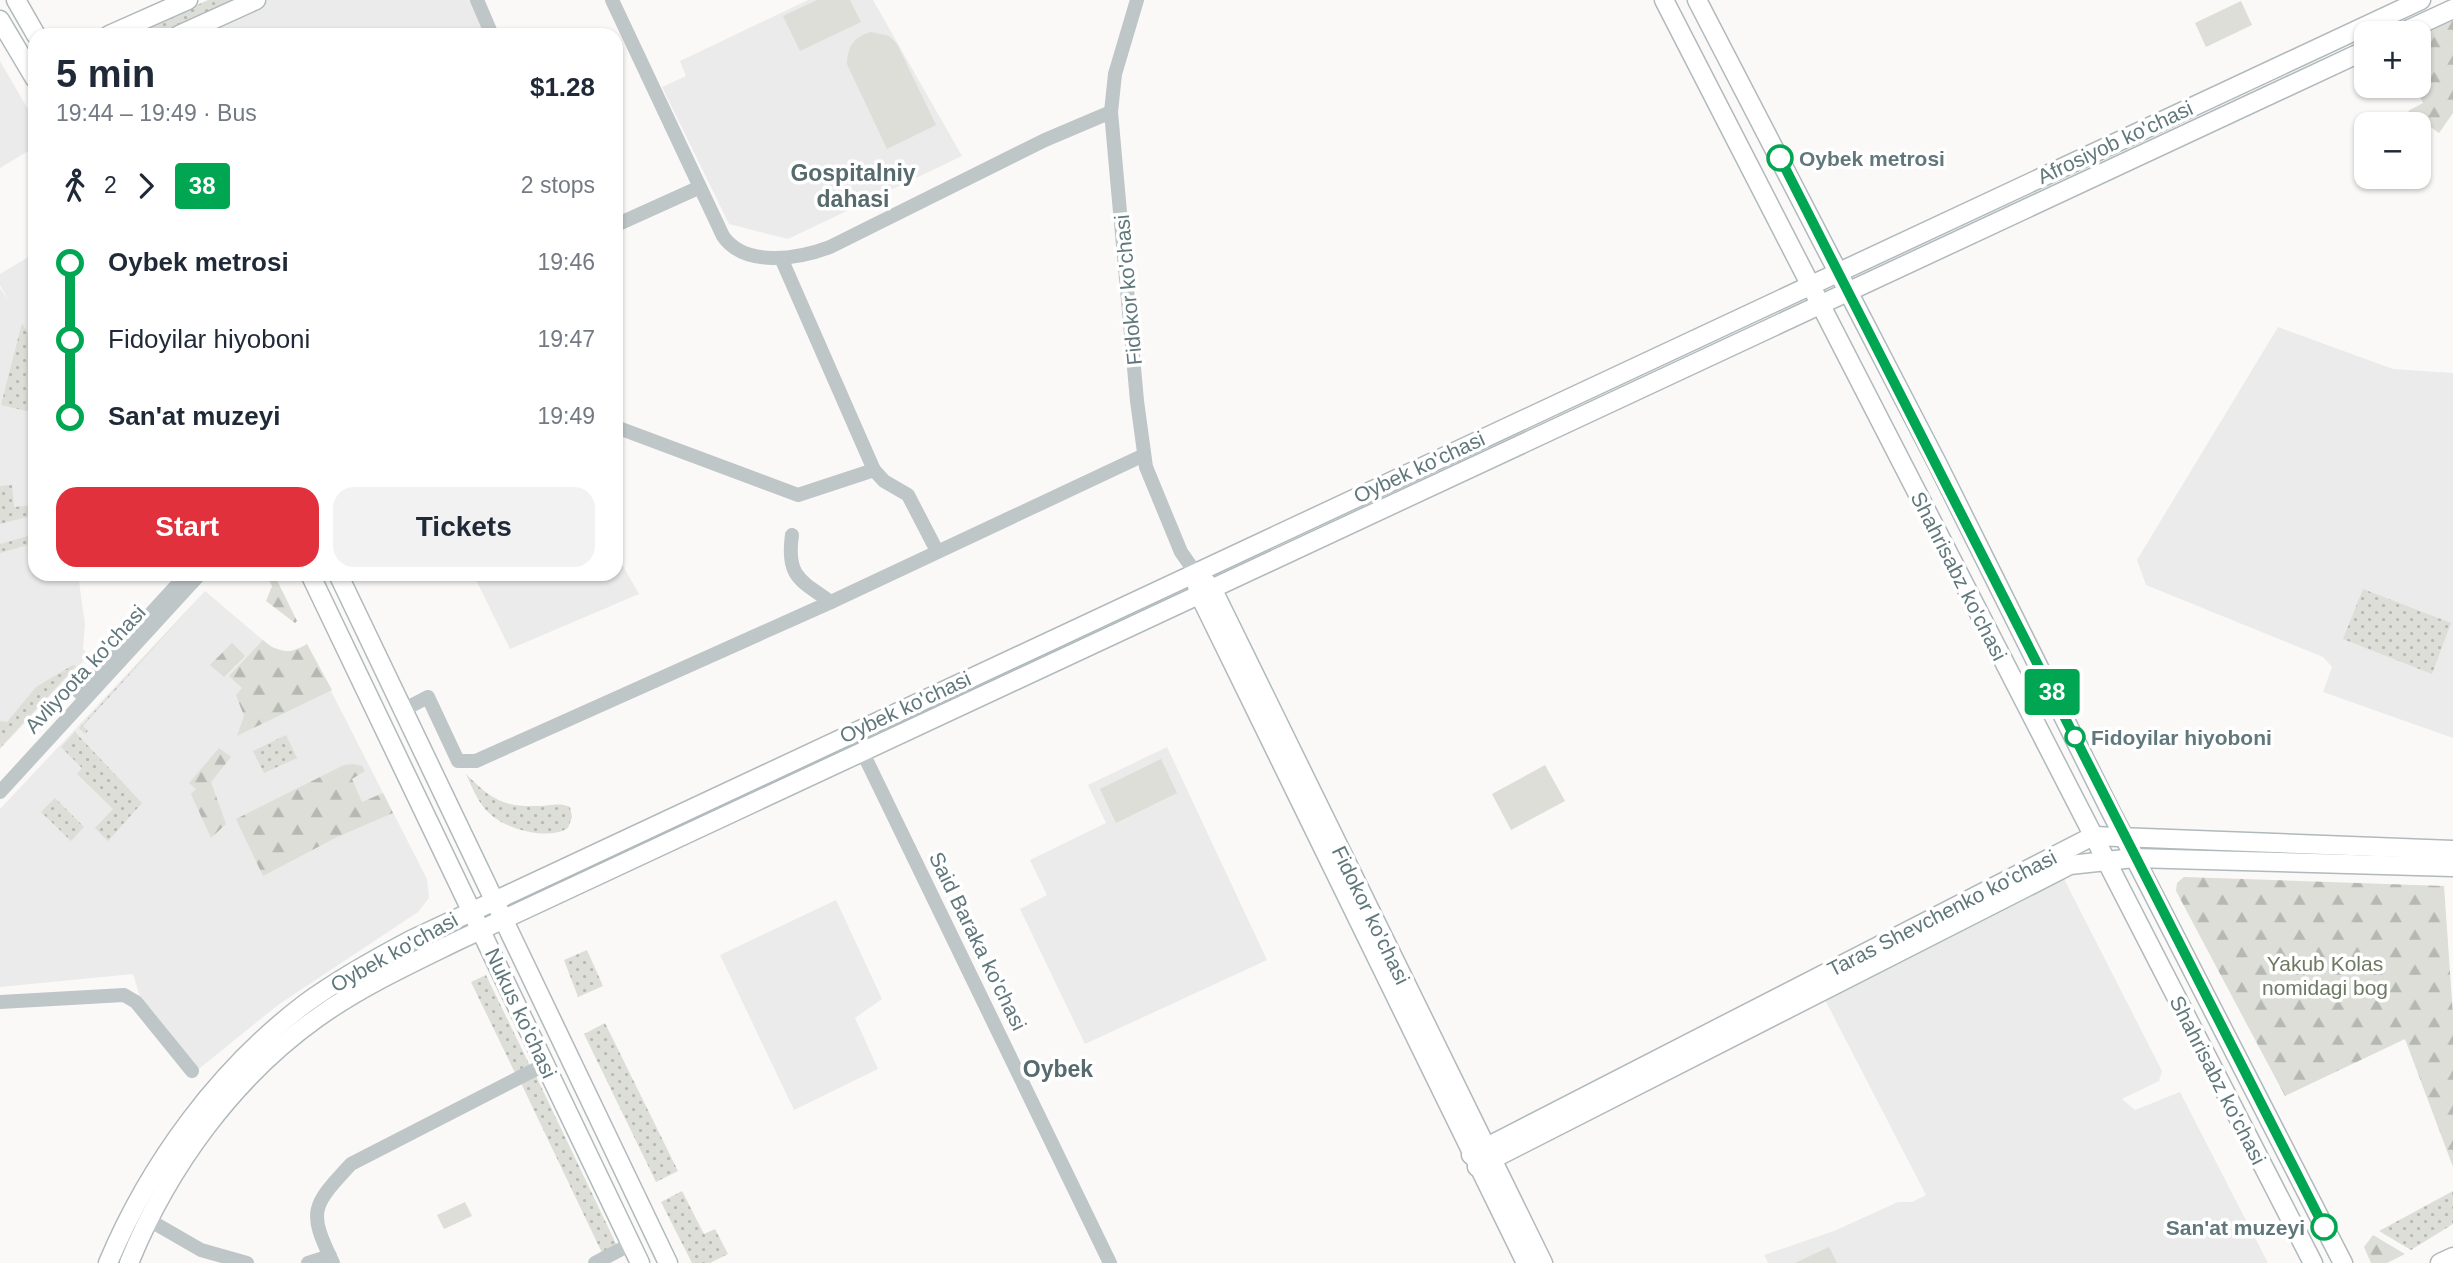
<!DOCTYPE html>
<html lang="en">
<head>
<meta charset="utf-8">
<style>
	:root { --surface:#fff; --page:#f2f2f3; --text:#1f2937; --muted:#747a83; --accent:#e0313d }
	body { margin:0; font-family:Arial,sans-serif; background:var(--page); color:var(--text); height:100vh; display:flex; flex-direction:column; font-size:26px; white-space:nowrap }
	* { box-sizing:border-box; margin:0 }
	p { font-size:23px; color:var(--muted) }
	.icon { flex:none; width:38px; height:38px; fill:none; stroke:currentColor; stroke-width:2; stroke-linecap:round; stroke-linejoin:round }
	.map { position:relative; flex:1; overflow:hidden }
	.panel { position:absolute; left:28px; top:28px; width:595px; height:553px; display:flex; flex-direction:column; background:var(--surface); border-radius:21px; box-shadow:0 2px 5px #0004 }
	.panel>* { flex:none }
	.badge { padding:0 14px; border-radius:5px; font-size:24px; line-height:46px }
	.buttons { position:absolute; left:2354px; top:21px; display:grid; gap:14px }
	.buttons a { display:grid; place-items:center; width:77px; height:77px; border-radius:14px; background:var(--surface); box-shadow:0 2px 5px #0004; font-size:35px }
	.map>.badge { position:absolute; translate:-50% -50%; box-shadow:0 0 0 4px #fff }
	.legs { display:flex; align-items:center; gap:10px; height:77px; padding:0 28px; font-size:23px }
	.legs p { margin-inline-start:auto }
	.head { display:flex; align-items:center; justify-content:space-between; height:119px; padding:0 28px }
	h1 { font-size:38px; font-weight:700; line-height:52px }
	.action { display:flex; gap:14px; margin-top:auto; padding:14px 28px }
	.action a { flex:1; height:80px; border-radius:21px; background:var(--accent); color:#fff; font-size:28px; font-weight:700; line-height:80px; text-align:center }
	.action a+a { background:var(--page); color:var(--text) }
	ul { padding:0 28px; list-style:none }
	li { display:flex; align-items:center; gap:24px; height:77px; font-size:26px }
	li i { display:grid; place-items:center; width:10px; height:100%; margin:0 9px; background:currentColor }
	li i::after { content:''; width:18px; height:18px; margin:-9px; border:5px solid; border-radius:50%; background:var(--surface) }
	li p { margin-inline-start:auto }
	li:first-child i { background:linear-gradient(#0000 50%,currentColor 0) }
	li:last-child i { background:linear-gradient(currentColor 50%,#0000 0) }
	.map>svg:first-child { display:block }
</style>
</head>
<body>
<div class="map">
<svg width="2453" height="1263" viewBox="0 0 2453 1263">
	<defs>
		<pattern id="grass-dots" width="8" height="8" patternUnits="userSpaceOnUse" patternTransform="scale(1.75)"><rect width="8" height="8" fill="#dcded7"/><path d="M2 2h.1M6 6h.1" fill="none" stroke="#b6b9b3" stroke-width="1.8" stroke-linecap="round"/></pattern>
		<pattern id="forest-firs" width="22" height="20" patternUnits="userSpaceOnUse" patternTransform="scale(1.75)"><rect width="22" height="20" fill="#dcded7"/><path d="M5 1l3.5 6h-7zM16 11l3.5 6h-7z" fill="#b6b9b3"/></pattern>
	</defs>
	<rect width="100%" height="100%" fill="#faf9f7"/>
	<g fill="#ebebeb">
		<path d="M 256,0 L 477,0 L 492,35 L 179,35 Z"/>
		<path d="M 808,0 L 873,0 L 962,156 L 788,239 L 729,224 L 662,87 L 686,76 L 680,61 Z"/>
		<path d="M 0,61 L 35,121 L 35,147 L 0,168 Z"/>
		<path d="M 35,253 L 35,574 L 78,574 L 85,625 L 83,649 L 89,655 L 0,749 L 0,288 L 9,301 L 0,285 L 0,274 Z"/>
		<path d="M 2278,327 L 2393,369 L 2453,373 L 2453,738 L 2323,692 L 2332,667 L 2323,657 L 2146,585 L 2137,560 Z"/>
		<path d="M 616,554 L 639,594 L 510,649 L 473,574 L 616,574 Z"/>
		<path d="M 205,591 L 271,647 L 290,652 L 307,644 L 427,879 L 429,898 L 418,912 L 278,1005 L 195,1072 L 143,1007 L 133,974 L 0,987 L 0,809 Z"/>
		<path d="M 1167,747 L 1267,960 L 1085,1044 L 1020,909 L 1047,895 L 1030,860 L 1106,823 L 1088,785 Z"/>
		<path d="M 2063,877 L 2162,1071 L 2159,1081 L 2122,1099 L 2135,1110 L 2180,1092 L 2268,1263 L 1768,1263 L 1764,1255 L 1834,1231 L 1898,1202 L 1912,1202 L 1926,1195 L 1824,998 Z"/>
		<path d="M 836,900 L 882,999 L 855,1018 L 878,1069 L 794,1110 L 720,955 Z"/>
	</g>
	<g fill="url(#grass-dots)">
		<path d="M 208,0 L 237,0 L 161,35 L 132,35 Z"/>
		<path d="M 22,323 L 35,346 L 35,413 L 1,405 Z"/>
		<path d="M 12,485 L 14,507 L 35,505 L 35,515 L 0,524 L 0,486 Z"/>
		<path d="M 35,534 L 35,543 L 0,553 L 0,544 Z"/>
		<path d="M 2363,589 L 2451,623 L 2432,674 L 2343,639 Z"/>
		<path d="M 196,601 L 83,726 L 88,731 L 85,734 L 79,728 Z"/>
		<path d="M 73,665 L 76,666 L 0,748 L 0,721 L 7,722 L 36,687 Z"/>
		<path d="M 75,732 L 142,803 L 108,841 L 95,828 L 113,809 L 77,774 L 82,768 L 61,747 Z"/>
		<path d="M 286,735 L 297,758 L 264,773 L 253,751 Z"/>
		<path d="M 466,774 C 491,799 502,807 538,806 C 552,806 557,802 570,807 L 572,817 L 568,828 C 548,841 505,829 489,813 C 478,803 472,787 466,774 Z"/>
		<path d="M 55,798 L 84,827 L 71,841 L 41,812 Z"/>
		<path d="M 587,950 L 603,986 L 578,997 L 564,960 Z"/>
		<path d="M 486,975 L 531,1068 L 516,1075 L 471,982 Z"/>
		<path d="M 605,1023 L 678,1171 L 656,1182 L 584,1034 Z"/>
		<path d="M 536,1076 L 618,1248 L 603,1255 L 521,1083 Z"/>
		<path d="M 682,1191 L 704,1234 L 715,1229 L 728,1254 L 710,1263 L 692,1263 L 661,1202 Z"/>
		<path d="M 2453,1191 L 2453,1224 L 2411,1250 L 2379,1231 Z"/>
	</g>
	<g fill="url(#forest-firs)">
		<path d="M 2453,17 L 2453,113 L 2439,133 L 2408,111 L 2423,103 L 2415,86 L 2418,86 L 2418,33 Z"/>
		<path d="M 266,574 L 274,574 L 297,621 L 295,623 L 266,601 L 272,586 Z"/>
		<path d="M 263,640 C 277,653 291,655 307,644 L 332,690 L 237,736 L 244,716 L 236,695 L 242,688 L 229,676 Z"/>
		<path d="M 232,643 L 245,656 L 224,677 L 210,665 Z"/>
		<path d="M 219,748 L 231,757 L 211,782 L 226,824 L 211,838 L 191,794 L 196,789 L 189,783 Z"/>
		<path d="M 354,764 L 362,766 L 365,771 L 352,779 L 362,802 L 383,793 L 393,813 L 337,837 L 263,876 L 236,819 L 344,765 Z"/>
		<path d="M 2184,877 L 2444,886 L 2453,1015 L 2453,1167 L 2405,1039 L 2285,1096 L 2176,891 L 2177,883 Z"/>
		<path d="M 2373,1235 L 2405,1254 L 2387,1263 L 2371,1263 L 2364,1247 Z"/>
	</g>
	<g fill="#dcded7">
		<path d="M 817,0 L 850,0 L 861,22 L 800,51 L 783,16 Z"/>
		<path d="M 2241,1 L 2252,25 L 2206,47 L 2195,23 Z"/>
		<path d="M 871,32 L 889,36 L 897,44 L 936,125 L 887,149 L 847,64 C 847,47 854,37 871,32 Z"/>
		<path d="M 1161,759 L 1177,793 L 1116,823 L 1100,789 Z"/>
		<path d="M 1545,765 L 1565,801 L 1511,830 L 1492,794 Z"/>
		<path d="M 465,1202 L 472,1216 L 444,1229 L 437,1215 Z"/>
		<path d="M 1829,1247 L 1837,1263 L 1795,1263 Z"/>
	</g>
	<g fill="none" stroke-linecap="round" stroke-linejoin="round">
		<defs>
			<g id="major">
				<path d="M 16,0 L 36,35"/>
				<path d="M 1664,0 L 2313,1263"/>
				<path d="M 1697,0 L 1937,463 L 2110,810 L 2343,1263"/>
				<path d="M 0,20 L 35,79"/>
				<path d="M 2401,33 L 2453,9"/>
				<path d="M 109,35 L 188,0"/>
				<path d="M 179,35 L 256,0"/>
				<path d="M 310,574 L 640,1263"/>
				<path d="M 338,574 L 668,1263"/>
				<path d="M 1204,580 L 1212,588 L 1543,1263"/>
				<path d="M 1197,586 L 1199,594 L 1526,1263"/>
				<path d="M 1471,1155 L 2093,836 L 2453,850"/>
				<path d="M 1477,1167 L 2070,865 L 2134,858 L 2453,867"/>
				<path d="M 108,1263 C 150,1163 219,1069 306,1003 C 339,979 375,959 411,940 L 2421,0"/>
				<path d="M 129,1263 C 168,1167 233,1078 317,1018 C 360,987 410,964 457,941 L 2366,50"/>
				<path d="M 2440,1263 L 2453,1257"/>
			</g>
		</defs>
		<use href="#major" stroke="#b0b9bb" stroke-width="21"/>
		<g stroke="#bec6c8" stroke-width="14">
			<path d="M 477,0 L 492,35"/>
			<path d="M 612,0 L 723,236 C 745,268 798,259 830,247 L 1045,140 L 1111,112"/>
			<path d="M 1137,0 L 1115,74 L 1111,112 L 1137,401 L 1146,467 L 1181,552 L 1195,572"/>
			<path d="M 616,225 L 698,188"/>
			<path d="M 781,258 L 874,470 L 884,481 L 908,495 L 937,551"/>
			<path d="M 616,427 L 798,495 L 874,470"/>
			<path d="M 792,535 C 786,577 801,581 831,602"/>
			<path d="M 79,692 L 187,574"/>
			<path d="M 401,711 L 428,697 L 458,761 L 476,761 L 831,602 L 1144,455"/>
			<path d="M 862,751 L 1110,1263"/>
			<path d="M 0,792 L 200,574"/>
			<path d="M 0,1002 L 124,995 L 136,1002 L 192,1071"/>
			<path d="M 149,1220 L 201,1250 L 247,1263"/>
			<path d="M 308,1263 L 330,1256"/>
			<path d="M 333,1263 C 308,1211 311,1207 351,1164 L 546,1064"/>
			<path d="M 595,1263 L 631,1244"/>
		</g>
		<use href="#major" stroke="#fff" stroke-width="18"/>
	</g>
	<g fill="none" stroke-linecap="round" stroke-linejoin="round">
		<defs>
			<path id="line-1" d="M 1780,158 L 2324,1227"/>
		</defs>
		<use href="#line-1" stroke="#fff" stroke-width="16"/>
		<use href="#line-1" stroke="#00a651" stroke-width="10"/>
	</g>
	<g fill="#fff" stroke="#00a651" stroke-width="3.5">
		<circle cx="1780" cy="158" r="12"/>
		<circle cx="2075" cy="737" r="9"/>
		<circle cx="2324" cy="1227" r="12"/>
	</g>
	<g text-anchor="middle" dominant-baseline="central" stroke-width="7" stroke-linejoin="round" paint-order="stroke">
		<g font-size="21" fill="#60787c" stroke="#fff">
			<text transform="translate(2115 142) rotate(-25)">Afrosiyob ko'chasi</text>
			<text transform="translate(1128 290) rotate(-95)">Fidokor ko'chasi</text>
			<text transform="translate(1419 467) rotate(-25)">Oybek ko'chasi</text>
			<text transform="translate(1959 576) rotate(63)">Shahrisabz ko'chasi</text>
			<text transform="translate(85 669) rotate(-47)">Avliyoota ko'chasi</text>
			<text transform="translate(905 707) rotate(-25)">Oybek ko'chasi</text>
			<text transform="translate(1942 913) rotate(-27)">Taras Shevchenko ko'chasi</text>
			<text transform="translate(1371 915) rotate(64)">Fidokor ko'chasi</text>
			<text transform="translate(978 941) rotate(64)">Said Baraka ko'chasi</text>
			<text transform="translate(394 952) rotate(-29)">Oybek ko'chasi</text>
			<text transform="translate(521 1013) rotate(65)">Nukus ko'chasi</text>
			<text transform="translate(2218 1080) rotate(63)">Shahrisabz ko'chasi</text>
		</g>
		<g font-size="21" font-weight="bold" fill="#60787c" stroke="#fff" text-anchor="start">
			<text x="1799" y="158">Oybek metrosi</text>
			<text x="2091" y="737">Fidoyilar hiyoboni</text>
			<text x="2305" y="1227" text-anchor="end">San'at muzeyi</text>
		</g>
		<g font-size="21" fill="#6f7a64" stroke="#fff">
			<text x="2325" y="963">Yakub Kolas<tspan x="2325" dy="24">nomidagi bog</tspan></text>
		</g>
		<g font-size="23" font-weight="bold" fill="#576a6d" stroke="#fff">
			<text x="853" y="173">Gospitalniy<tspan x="853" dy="26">dahasi</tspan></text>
			<text x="1058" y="1069">Oybek</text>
		</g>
	</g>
</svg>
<div class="buttons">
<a>+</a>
<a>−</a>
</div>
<b class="badge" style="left:2052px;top:692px;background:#00a651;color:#fff">38</b>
<section class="panel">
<div class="head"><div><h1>5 min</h1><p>19:44 – 19:49 · Bus</p></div><b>$1.28</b></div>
<div class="legs"><svg class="icon" aria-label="walk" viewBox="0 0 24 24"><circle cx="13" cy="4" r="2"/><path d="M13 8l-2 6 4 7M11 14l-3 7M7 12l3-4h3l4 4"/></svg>2<svg class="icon" aria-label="forward" viewBox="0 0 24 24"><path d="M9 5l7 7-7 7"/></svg><b class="badge" style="background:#00a651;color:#fff">38</b><p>2 stops</p></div>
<ul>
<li><i style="color:#00a651"></i><b>Oybek metrosi</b><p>19:46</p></li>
<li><i style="color:#00a651"></i><span>Fidoyilar hiyoboni</span><p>19:47</p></li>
<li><i style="color:#00a651"></i><b>San'at muzeyi</b><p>19:49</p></li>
</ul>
<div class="action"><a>Start</a><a>Tickets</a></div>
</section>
</div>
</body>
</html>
